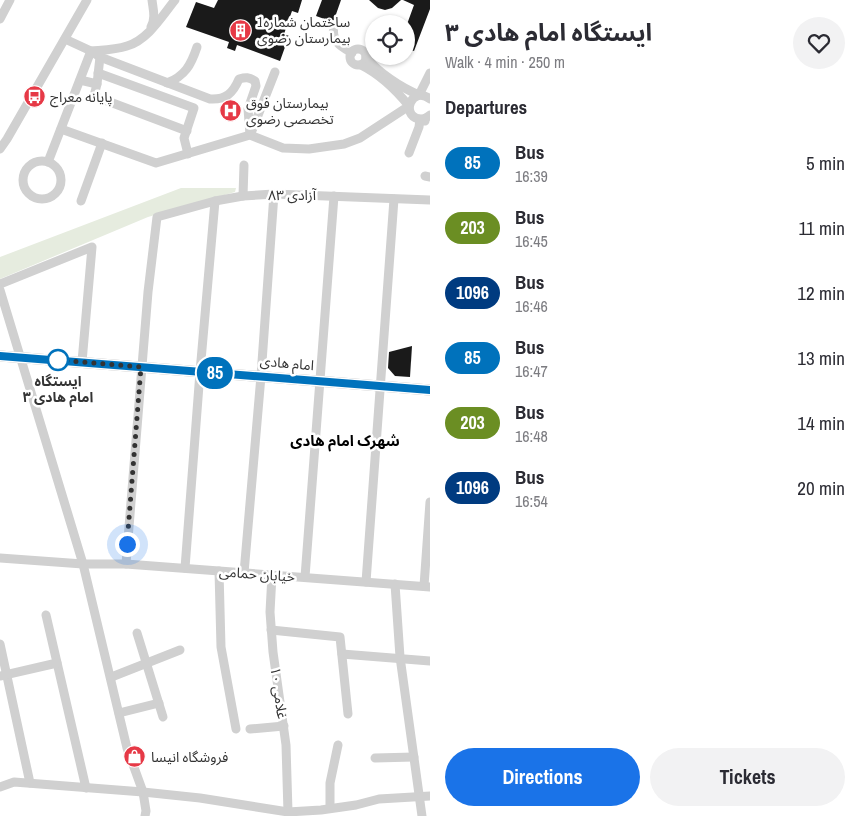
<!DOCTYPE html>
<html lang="en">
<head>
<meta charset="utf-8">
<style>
	:root { --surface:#fff; --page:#f2f2f3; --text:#2b2b33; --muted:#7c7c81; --accent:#1a73e8 }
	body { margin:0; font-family:"Archivo Narrow","Noto Sans Arabic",sans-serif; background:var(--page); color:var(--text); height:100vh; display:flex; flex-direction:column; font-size:19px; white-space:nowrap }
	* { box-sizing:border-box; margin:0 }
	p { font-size:16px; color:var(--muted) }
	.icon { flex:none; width:28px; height:28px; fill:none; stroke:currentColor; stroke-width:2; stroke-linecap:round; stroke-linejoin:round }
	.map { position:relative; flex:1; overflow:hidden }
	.drawer { display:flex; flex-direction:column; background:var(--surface); width:430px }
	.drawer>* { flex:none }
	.badge { padding:0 10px; border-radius:16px; font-size:18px; line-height:32px }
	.buttons { position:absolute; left:365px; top:15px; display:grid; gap:10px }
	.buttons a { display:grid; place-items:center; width:50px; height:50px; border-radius:50%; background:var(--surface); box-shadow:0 1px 4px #0004; font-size:25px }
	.you { position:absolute; width:25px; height:25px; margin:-12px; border:4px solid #fff; border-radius:50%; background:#1a73e8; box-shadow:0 0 0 8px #1a73e833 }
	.map>.badge { position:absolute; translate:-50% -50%; box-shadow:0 0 0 2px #fff }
	h2 { padding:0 15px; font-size:19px; line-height:45px }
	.round { display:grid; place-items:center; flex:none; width:52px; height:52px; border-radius:26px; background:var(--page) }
	.head { display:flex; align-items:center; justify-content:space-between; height:85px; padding:0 15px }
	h1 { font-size:24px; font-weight:700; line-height:38px }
	.button { display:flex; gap:10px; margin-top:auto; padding:10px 15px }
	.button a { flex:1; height:58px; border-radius:30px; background:var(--accent); color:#fff; font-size:20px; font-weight:700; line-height:58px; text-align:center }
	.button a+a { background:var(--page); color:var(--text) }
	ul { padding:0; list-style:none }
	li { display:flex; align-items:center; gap:15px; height:65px; padding:0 15px }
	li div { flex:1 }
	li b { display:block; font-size:19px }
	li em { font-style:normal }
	li .badge { min-width:55px; font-weight:700; text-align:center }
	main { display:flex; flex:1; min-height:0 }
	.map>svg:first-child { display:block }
</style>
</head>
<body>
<main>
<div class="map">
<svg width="430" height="816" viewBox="0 0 430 816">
	<rect width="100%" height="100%" fill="#fff"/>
	<path fill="#e6ecdf" d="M 181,188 L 236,188 L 235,192 L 148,217 L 0,279 L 0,257 Z"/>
	<g fill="#1a1a1a">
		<path d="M 218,0 L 302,0 L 298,13 L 292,11 L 284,34 L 289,36 L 280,61 L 237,45 L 235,51 L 227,48 L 229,42 L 186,27 L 196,2 L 214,8 Z"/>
		<path d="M 322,0 L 341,0 L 334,20 L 330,21 L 316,16 Z"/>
		<path d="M 369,0 L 401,0 L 392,8 L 385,10 L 378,8 Z"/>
		<path d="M 403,0 L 430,0 L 430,9 L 414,51 L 406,48 L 406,27 L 414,5 Z"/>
		<path d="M 412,346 L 410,377 L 395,376 L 388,368 L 389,352 Z"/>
	</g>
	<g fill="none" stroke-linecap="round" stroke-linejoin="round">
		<g stroke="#d0d0d0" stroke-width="9">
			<path d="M 0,19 L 10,0"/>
			<path d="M 334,26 C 331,41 340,46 352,53"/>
			<path d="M 151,27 C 156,18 153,9 152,0"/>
			<path d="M 65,39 L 91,51 L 100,57 L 210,99 C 226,100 233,93 239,79 C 246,77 249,77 255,81 L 256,86 L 248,109 L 250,135"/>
			<circle cx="358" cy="57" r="8"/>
			<path d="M 366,57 C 379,73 400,87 419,95 L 430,73"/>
			<path d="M 98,73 L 194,108 L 184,138 L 188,154"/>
			<path d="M 80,80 L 97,84 L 100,57"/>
			<path d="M 167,83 C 185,76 191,65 197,47"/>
			<path d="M 97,84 L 94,96 L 187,131"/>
			<path d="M 430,99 C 412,85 400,115 419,119 C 423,120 426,118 430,115"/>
			<path d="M 61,129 L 156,163 L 250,135 L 283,148 L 309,149 L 344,144 L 360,138 L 409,106 C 396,90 379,74 361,65"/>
			<path d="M 251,133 L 275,72"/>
			<path d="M 0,149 L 7,139 L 87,0"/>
			<path d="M 409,153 L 419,127 L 420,119 L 425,121"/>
			<circle cx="42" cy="180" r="19"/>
			<path d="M 48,162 L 91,51 C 103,50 115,50 127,46 C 148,40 162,16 175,0"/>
			<path d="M 425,176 L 430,177"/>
			<path d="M 243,196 L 244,165"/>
			<path d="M 81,201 L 102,143"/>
			<path d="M 0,284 L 92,247 L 82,362"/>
			<path d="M 0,290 L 83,564 L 127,748 L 143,792 L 146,811 L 145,816"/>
			<path d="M 0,558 L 83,564 L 126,564 L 430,587"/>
			<path d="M 126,564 L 148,292 L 157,217 L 215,201 L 243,196 L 274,194 L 430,200"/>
			<path d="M 185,568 L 200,372 L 215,201"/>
			<path d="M 219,571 L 221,647 L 236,729"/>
			<path d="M 244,573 L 261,376 L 274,194"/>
			<path d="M 272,575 L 270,612 L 273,652 L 286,745 L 288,812"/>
			<path d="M 305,577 L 334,196"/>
			<path d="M 366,582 L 394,199"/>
			<path d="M 395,584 L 400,657 L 422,816"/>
			<path d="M 424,586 L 430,502"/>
			<path d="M 46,615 L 86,788"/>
			<path d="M 271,630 L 340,637 L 348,714"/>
			<path d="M 137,633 L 163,717"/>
			<path d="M 0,644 L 30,783"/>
			<path d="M 342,654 L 430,661"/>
			<path d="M 0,676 L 57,663"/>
			<path d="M 111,678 L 114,676 L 180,650"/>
			<path d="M 119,713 L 159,703"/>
			<path d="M 250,729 L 284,726"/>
			<path d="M 375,758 L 414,757"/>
			<path d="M 0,787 L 14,782 L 143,792 L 200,798 L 288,812 L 321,810 L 356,805 L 379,799 L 430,796"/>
			<path d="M 330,808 L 330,783 L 338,745"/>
		</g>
		<path stroke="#ababab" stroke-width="11" d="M 0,356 L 430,390"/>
	</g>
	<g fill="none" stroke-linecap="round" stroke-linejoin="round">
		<defs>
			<path id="line" d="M 0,356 L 430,390"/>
		</defs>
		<use href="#line" stroke="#fff" stroke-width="11"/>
		<use href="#line" stroke="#0072bc" stroke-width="8"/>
		<path stroke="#333" stroke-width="5" stroke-dasharray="0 9" d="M 58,360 L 141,367 L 127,544"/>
	</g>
	<defs>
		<symbol id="building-disc" viewBox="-11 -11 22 22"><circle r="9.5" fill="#e63946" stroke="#fff"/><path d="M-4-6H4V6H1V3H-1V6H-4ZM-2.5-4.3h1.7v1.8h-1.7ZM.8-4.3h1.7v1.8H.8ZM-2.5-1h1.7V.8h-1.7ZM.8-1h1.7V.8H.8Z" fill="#fff"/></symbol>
		<symbol id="bus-disc" viewBox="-11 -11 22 22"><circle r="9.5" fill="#e63946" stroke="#fff"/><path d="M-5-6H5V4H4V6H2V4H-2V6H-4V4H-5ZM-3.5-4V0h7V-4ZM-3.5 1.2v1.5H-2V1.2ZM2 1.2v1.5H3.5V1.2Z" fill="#fff"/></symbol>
		<symbol id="hospital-disc" viewBox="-11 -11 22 22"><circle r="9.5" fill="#e63946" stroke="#fff"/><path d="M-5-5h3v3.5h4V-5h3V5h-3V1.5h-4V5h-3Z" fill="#fff"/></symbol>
		<symbol id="shop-disc" viewBox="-11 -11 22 22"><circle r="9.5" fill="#e63946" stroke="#fff"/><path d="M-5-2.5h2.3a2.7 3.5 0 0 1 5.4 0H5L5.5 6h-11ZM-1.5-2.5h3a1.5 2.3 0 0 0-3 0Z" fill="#fff"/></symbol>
	</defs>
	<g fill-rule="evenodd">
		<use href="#building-disc" x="228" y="18" width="25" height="25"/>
		<use href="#bus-disc" x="22" y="84" width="25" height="25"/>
		<use href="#hospital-disc" x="218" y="98" width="25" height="25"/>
		<use href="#shop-disc" x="122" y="744" width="25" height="25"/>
	</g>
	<circle fill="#fff" stroke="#0072bc" stroke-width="2.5" cx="58" cy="360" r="10"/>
	<g text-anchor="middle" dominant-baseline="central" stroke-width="5" stroke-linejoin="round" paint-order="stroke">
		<g font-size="14" fill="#333" stroke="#fff" text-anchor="start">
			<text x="257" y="22">ساختمان شماره1<tspan x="257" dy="16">بیمارستان رضوی</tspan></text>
			<text x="50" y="97">پایانه معراج</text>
			<text x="246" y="103">بیمارستان فوق<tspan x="246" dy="16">تخصصی رضوی</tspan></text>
			<text x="151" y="757">فروشگاه انیسا</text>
		</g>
		<g font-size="14" fill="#333" stroke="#fff">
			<text x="292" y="195">آزادی ۸۳</text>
			<text transform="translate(287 363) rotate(5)">امام هادی</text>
			<text transform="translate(257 574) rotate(4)">خیابان حمامی</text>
			<text transform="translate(279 693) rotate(82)">غلامی ۱۰</text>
		</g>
		<g font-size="14" font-weight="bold" fill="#333" stroke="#fff">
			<text x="58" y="381">ایستگاه<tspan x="58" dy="16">امام هادی ۳</tspan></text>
		</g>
		<g font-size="15" font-weight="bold" fill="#000" stroke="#fff">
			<text x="345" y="440">شهرک امام هادی</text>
		</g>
	</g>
</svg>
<div class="buttons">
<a><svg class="icon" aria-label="locate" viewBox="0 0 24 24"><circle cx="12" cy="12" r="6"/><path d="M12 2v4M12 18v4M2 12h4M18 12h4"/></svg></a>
</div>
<div class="you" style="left:127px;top:544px"></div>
<b class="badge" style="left:215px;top:373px;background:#0072bc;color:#fff">85</b>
</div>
<section class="drawer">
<div class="head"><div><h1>ایستگاه امام هادی ۳</h1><p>Walk · 4 min · 250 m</p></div><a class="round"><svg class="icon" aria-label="heart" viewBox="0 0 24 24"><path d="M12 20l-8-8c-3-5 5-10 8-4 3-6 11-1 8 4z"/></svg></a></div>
<h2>Departures</h2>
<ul>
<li><span class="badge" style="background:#0072bc;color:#fff">85</span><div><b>Bus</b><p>16:39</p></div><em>5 min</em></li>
<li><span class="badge" style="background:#6b8e23;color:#fff">203</span><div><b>Bus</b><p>16:45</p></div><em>11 min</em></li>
<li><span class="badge" style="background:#003b80;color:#fff">1096</span><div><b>Bus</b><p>16:46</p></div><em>12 min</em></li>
<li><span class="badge" style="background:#0072bc;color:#fff">85</span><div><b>Bus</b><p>16:47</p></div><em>13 min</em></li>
<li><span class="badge" style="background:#6b8e23;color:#fff">203</span><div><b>Bus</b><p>16:48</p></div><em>14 min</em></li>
<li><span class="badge" style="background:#003b80;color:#fff">1096</span><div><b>Bus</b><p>16:54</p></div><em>20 min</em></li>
</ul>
<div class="button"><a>Directions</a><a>Tickets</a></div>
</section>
</main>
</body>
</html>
